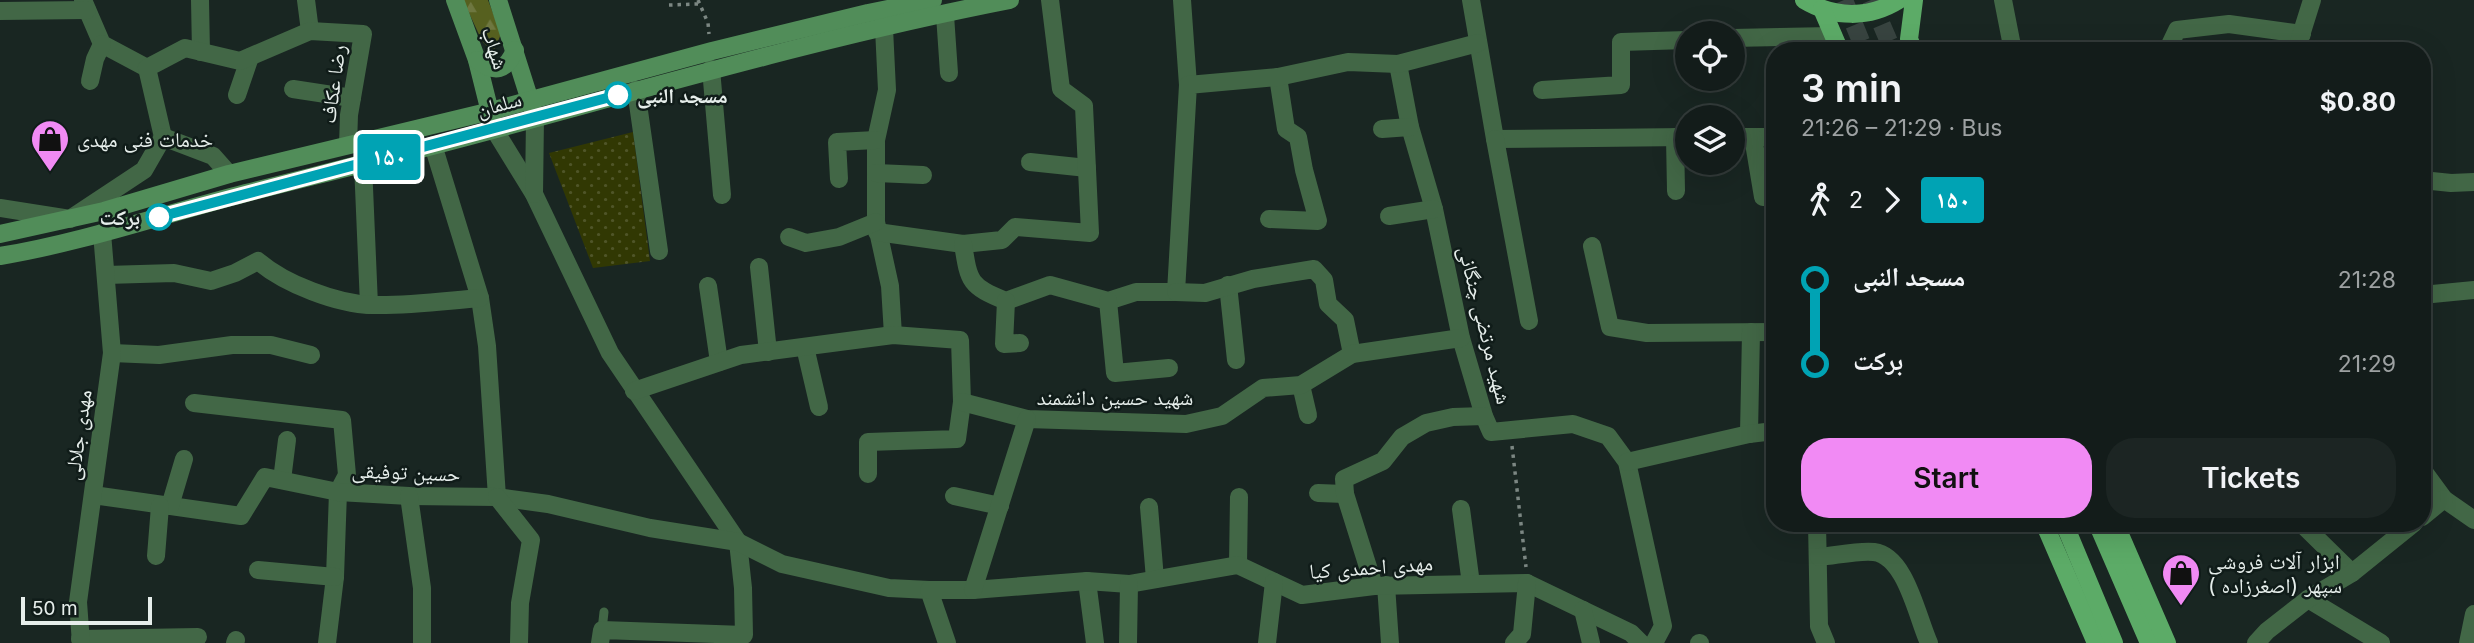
<!DOCTYPE html>
<html lang="en">
<head>
<meta charset="utf-8">
<style>
	:root { --surface:#131c1a; --page:#1c2523; --text:#f1f3f6; --muted:#9da1a2; --line:#323a39; --accent:#f18af4 }
	body { margin:0; font-family:Inter,"Noto Naskh Arabic",sans-serif; background:var(--page); color:var(--text); height:100vh; display:flex; flex-direction:column; font-size:26px; white-space:nowrap }
	* { box-sizing:border-box; margin:0 }
	p { font-size:23px; color:var(--muted) }
	.icon { flex:none; width:38px; height:38px; fill:none; stroke:currentColor; stroke-width:2; stroke-linecap:round; stroke-linejoin:round }
	.map { position:relative; flex:1; overflow:hidden }
	.drawer { position:absolute; left:1766px; top:42px; width:665px; height:490px; display:flex; flex-direction:column; background:var(--surface); border-radius:28px; box-shadow:0 7px 28px #0002,0 0 0 2px var(--line) }
	.drawer>* { flex:none }
	.badge { padding:0 14px; border-radius:5px; font-size:24px; line-height:46px }
	.tools { position:absolute; left:1675px; top:21px; display:grid; gap:14px }
	.tools a { display:grid; place-items:center; width:70px; height:70px; border-radius:50%; background:var(--surface); box-shadow:0 7px 28px #0002,0 0 0 2px var(--line); font-size:35px }
	.scale { position:absolute; left:21px; bottom:18px; width:131px; box-sizing:border-box; padding-left:7px; border:4px solid #e6eeeb; border-top:0; font-size:19px; line-height:24px; white-space:nowrap; color:#e6eeeb; -webkit-text-stroke:5px #101c19; paint-order:stroke }
	.map>.badge { position:absolute; translate:-50% -50%; box-shadow:0 0 0 4px #fff }
	.legs { display:flex; align-items:center; gap:10px; height:77px; padding:0 35px; font-size:23px }
	.legs p { margin-inline-start:auto }
	.head { display:flex; align-items:center; justify-content:space-between; height:119px; padding:0 35px }
	h1 { font-size:38px; font-weight:600; line-height:52px }
	.cta { display:flex; gap:14px; margin-top:auto; padding:14px 35px }
	.cta a { flex:1; height:80px; border-radius:28px; background:var(--accent); color:#111; font-size:28px; font-weight:600; line-height:80px; text-align:center }
	.cta a+a { background:var(--page); color:var(--text) }
	ul { padding:0 35px; list-style:none }
	li { display:flex; align-items:center; gap:24px; height:84px; font-size:26px }
	li i { display:grid; place-items:center; width:10px; height:100%; margin:0 9px; background:currentColor }
	li i::after { content:''; width:18px; height:18px; margin:-9px; border:5px solid; border-radius:50%; background:var(--surface) }
	li p { margin-inline-start:auto }
	li:first-child i { background:linear-gradient(#0000 50%,currentColor 0) }
	li:last-child i { background:linear-gradient(currentColor 50%,#0000 0) }
	.map>svg:first-child { display:block }
</style>
</head>
<body>
<div class="map">
<svg width="2474" height="643" viewBox="0 0 2474 643">
	<defs>
		<pattern id="green-dots" width="8" height="8" patternUnits="userSpaceOnUse" patternTransform="scale(1.75)"><rect width="8" height="8" fill="#313803"/><path d="M2 2h.1M6 6h.1" fill="none" stroke="#4f5528" stroke-width="1.8" stroke-linecap="round"/></pattern>
		<pattern id="forest-firs" width="22" height="20" patternUnits="userSpaceOnUse" patternTransform="scale(1.75)"><rect width="22" height="20" fill="#56601f"/><path d="M5 1l3.5 6h-7zM16 11l3.5 6h-7z" fill="#6e7740"/></pattern>
	</defs>
	<rect width="100%" height="100%" fill="#192622"/>
	<path fill="url(#green-dots)" d="M 633,132 L 650,261 L 593,268 L 549,153 Z"/>
	<path fill="url(#forest-firs)" d="M 463,0 L 488,0 L 501,34 L 493,53 L 482,41 Z"/>
	<g fill="none" stroke-linecap="round" stroke-linejoin="round">
		<g stroke="#384440" stroke-width="18" stroke-dasharray="18 9" stroke-linecap="butt">
			<path d="M 1844,0 L 1865,51"/>
			<path d="M 1871,0 L 1893,51"/>
		</g>
		<g stroke="#7c8783" stroke-width="3.5" stroke-dasharray="3.5 5" stroke-linecap="butt">
			<path d="M 698,0 L 708,23 L 709,34"/>
			<path d="M 669,5 L 698,4"/>
			<path d="M 1512,446 L 1526,567"/>
		</g>
		<path stroke="#426746" stroke-width="9" d="M 602,630 L 604,612"/>
		<g stroke="#426746" stroke-width="18">
			<path d="M 83,0 L 102,44 L 147,68"/>
			<path d="M 200,0 L 201,52"/>
			<path d="M 306,0 L 310,31"/>
			<path d="M 1182,0 L 1188,85"/>
			<path d="M 1471,0 L 1495,139 L 1687,137"/>
			<path d="M 2003,0 L 2013,51"/>
			<path d="M 0,11 L 87,10"/>
			<path d="M 945,15 L 949,73"/>
			<path d="M 884,28 L 887,90 L 876,140 L 876,222 L 890,286 L 893,335"/>
			<path d="M 1732,38 L 1832,36"/>
			<path d="M 2167,51 L 2177,30 L 2229,24 L 2302,34"/>
			<path d="M 2296,51 L 2312,0"/>
			<path d="M 1398,64 L 1410,127 L 1434,209 L 1461,338 L 1484,416 L 1491,432 L 1573,424 L 1608,436 L 1627,462 L 1663,626 L 1654,643"/>
			<path d="M 711,69 L 722,195"/>
			<path d="M 90,81 L 95,59 L 102,44"/>
			<path d="M 293,89 L 352,98"/>
			<path d="M 636,90 L 659,251"/>
			<path d="M 1542,90 L 1621,85 L 1621,42 L 1687,40"/>
			<path d="M 237,95 L 250,57"/>
			<path d="M 494,129 L 534,194 L 610,353 L 738,542 L 743,588 L 744,635 L 602,630 L 600,643"/>
			<path d="M 1382,129 L 1410,127"/>
			<path d="M 163,137 L 147,68 L 185,48 L 240,61 L 310,31 L 363,34 L 349,115 L 348,145"/>
			<path d="M 1675,137 L 1676,191"/>
			<path d="M 1732,137 L 1774,137"/>
			<path d="M 1753,137 L 1763,197"/>
			<path d="M 1495,139 L 1529,321"/>
			<path d="M 433,145 L 480,298 L 487,346 L 497,497"/>
			<path d="M 1030,162 L 1087,168"/>
			<path d="M 363,164 L 369,305"/>
			<path d="M 876,173 L 923,175"/>
			<path d="M 839,179 L 837,142 L 876,140"/>
			<path d="M 2422,180 L 2451,183 L 2474,182"/>
			<path d="M 534,194 L 535,118"/>
			<path d="M 0,208 L 70,219 L 144,170 L 163,137 L 213,156 L 229,174"/>
			<path d="M 1389,216 L 1434,209"/>
			<path d="M 1269,219 L 1318,221 L 1304,170 L 1298,137 L 1286,129 L 1278,77"/>
			<path d="M 877,232 L 963,244 L 1002,240 L 1015,227 L 1090,233 L 1084,106 L 1061,89 L 1050,0"/>
			<path d="M 789,237 L 806,243 L 839,237 L 876,222"/>
			<path d="M 963,244 C 969,282 969,286 1006,301 L 1050,285 L 1108,301 L 1136,292 L 1176,292 L 1188,85 L 1278,77 L 1348,62 L 1398,64 L 1478,43"/>
			<path d="M 1592,246 L 1610,327 L 1647,333 L 1774,332"/>
			<path d="M 759,267 L 768,352"/>
			<path d="M 106,275 L 174,273 L 211,281 L 235,273 L 258,261 C 285,284 337,304 372,305 C 408,306 444,301 480,298"/>
			<path d="M 1228,285 L 1236,360"/>
			<path d="M 708,286 L 719,362"/>
			<path d="M 1176,292 L 1205,293 L 1253,279 L 1314,269 L 1324,280 L 1328,304 L 1345,320 L 1352,354"/>
			<path d="M 2422,295 L 2474,290"/>
			<path d="M 1006,301 L 1004,344 L 1020,343"/>
			<path d="M 1108,301 L 1115,373 L 1169,368"/>
			<path d="M 805,347 L 819,407"/>
			<path d="M 112,353 L 159,355 L 232,345 L 271,345 L 311,355"/>
			<path d="M 1301,385 L 1308,415"/>
			<path d="M 634,391 L 741,355 L 893,335 L 960,340 L 962,402 L 957,439 L 868,442 L 868,474"/>
			<path d="M 962,402 L 1027,419 L 1186,424 L 1222,416 L 1263,388 L 1301,385 L 1352,354 L 1461,338"/>
			<path d="M 194,403 L 342,420 L 347,475 L 338,492 L 335,577 L 327,643"/>
			<path d="M 1749,434 L 1751,332"/>
			<path d="M 1627,462 L 1749,434 L 1774,431"/>
			<path d="M 2422,469 L 2444,499 L 2474,520"/>
			<path d="M 282,480 L 287,440"/>
			<path d="M 1318,493 L 1345,494"/>
			<path d="M 93,495 L 241,516 L 265,477 L 338,492 L 409,496 L 497,497 L 548,504 L 650,528 L 738,542 L 782,564 L 889,588 L 929,590 L 947,643"/>
			<path d="M 409,496 L 422,588 L 422,643"/>
			<path d="M 954,496 L 1000,506"/>
			<path d="M 497,497 L 531,540 L 520,603 L 519,643"/>
			<path d="M 170,506 L 184,459"/>
			<path d="M 1149,507 L 1155,579"/>
			<path d="M 1461,509 L 1471,584"/>
			<path d="M 2422,517 L 2444,499"/>
			<path d="M 1817,523 L 1819,626 L 1826,643"/>
			<path d="M 2301,523 L 2352,573"/>
			<path d="M 156,556 L 160,506"/>
			<path d="M 1819,557 C 1834,556 1859,550 1874,552 C 1906,556 1917,617 1929,643"/>
			<path d="M 1238,565 L 1239,497"/>
			<path d="M 258,570 L 335,577"/>
			<path d="M 1087,581 L 1095,643"/>
			<path d="M 1386,585 L 1390,643"/>
			<path d="M 1374,586 L 1345,494 L 1344,479 L 1383,461 L 1402,437 L 1426,423 L 1453,417 L 1484,416"/>
			<path d="M 929,590 L 973,590 L 1087,581 L 1129,584 L 1238,565 L 1302,595 L 1374,586 L 1527,583 L 1631,633 L 1641,643"/>
			<path d="M 973,590 L 1027,419"/>
			<path d="M 2308,599 L 2381,643"/>
			<path d="M 1583,610 L 1591,643"/>
			<path d="M 80,639 L 198,637"/>
			<path d="M 81,643 L 78,602 L 112,353 L 102,233"/>
			<path d="M 235,643 L 236,640"/>
			<path d="M 1128,643 L 1129,584"/>
			<path d="M 1267,643 L 1274,582"/>
			<path d="M 1514,643 L 1522,634 L 1527,583"/>
			<path d="M 1699,643 L 1700,643"/>
			<path d="M 2256,643 L 2267,631 L 2308,599 L 2352,573 L 2414,523"/>
			<path d="M 2468,643 L 2474,614"/>
		</g>
		<g stroke="#518d59" stroke-width="18">
			<path d="M 455,0 L 477,60 L 492,120"/>
			<path d="M 498,0 L 533,110"/>
			<path d="M 477,60 C 495,74 506,71 515,50"/>
			<path d="M 0,234 L 104,211 L 229,174 L 491,111 L 712,51 L 868,13 L 933,0"/>
			<path d="M 0,256 C 84,242 164,214 246,193 C 333,171 420,150 507,126 C 674,81 840,33 1010,0"/>
		</g>
		<g stroke="#5cab67" stroke-width="18">
			<path d="M 1804,0 C 1834,18 1869,19 1899,0"/>
			<path d="M 1914,0 L 1909,39 L 1914,51"/>
			<path d="M 1822,9 L 1840,51"/>
			<path d="M 2044,523 L 2096,643"/>
			<path d="M 2064,523 L 2114,643"/>
			<path d="M 2097,523 L 2149,643"/>
			<path d="M 2115,523 L 2167,643"/>
		</g>
	</g>
	<g fill="none" stroke-linecap="round" stroke-linejoin="round">
		<defs>
			<path id="line-1" d="M 159,217 L 618,95"/>
		</defs>
		<use href="#line-1" stroke="#fff" stroke-width="16"/>
		<use href="#line-1" stroke="#00a3b4" stroke-width="10"/>
	</g>
	<defs>
		<symbol id="shop-pin" viewBox="-11 -11 22 30"><path d="M0 17L-7.5 6A9.5 9.5 0 1 1 7.5 6Z" fill="#f18af4" stroke="#101c19"/><path d="M-5-2.5h2.3a2.7 3.5 0 0 1 5.4 0H5L5.5 6h-11ZM-1.5-2.5h3a1.5 2.3 0 0 0-3 0Z" fill="#111"/></symbol>
	</defs>
	<g fill-rule="evenodd">
		<use href="#shop-pin" x="28" y="117" width="44" height="60"/>
		<use href="#shop-pin" x="2159" y="551" width="44" height="60"/>
	</g>
	<g fill="#fff" stroke="#00a3b4" stroke-width="3.5">
		<circle cx="618" cy="95" r="12"/>
		<circle cx="159" cy="217" r="12"/>
	</g>
	<g text-anchor="middle" dominant-baseline="central" stroke-width="5" stroke-linejoin="round" paint-order="stroke">
		<g font-size="21" fill="#e6eeeb" stroke="#101c19">
			<text transform="translate(495 48) rotate(72)">شهاب</text>
			<text transform="translate(333 84) rotate(-82)">رضا عکاف</text>
			<text transform="translate(499 104) rotate(-15)">سلمان</text>
			<text transform="translate(1485 325) rotate(76)">شهید مرتضی چنگانی</text>
			<text x="1115" y="397">شهید حسین دانشمند</text>
			<text transform="translate(78 435) rotate(-82)">مهدی جلالی</text>
			<text transform="translate(406 472) rotate(2)">حسین توفیقی</text>
			<text transform="translate(1371 567) rotate(-4)">مهدی احمدی کیا</text>
		</g>
		<g font-size="21" font-weight="bold" fill="#e6eeeb" stroke="#101c19" text-anchor="start">
			<text x="637" y="95">مسجد النبی</text>
			<text x="140" y="217" text-anchor="end">برکت</text>
		</g>
		<g font-size="21" fill="#e6eeeb" stroke="#101c19" text-anchor="start">
			<text x="77" y="139">خدمات فنی مهدی</text>
			<text x="2208" y="561">ابزار آلات فروشی<tspan x="2208" dy="24">سپهر (اصغرزاده )</tspan></text>
		</g>
	</g>
</svg>
<div class="tools">
<a><svg class="icon" aria-label="locate" viewBox="0 0 24 24"><circle cx="12" cy="12" r="6"/><path d="M12 2v4M12 18v4M2 12h4M18 12h4"/></svg></a>
<a><svg class="icon" aria-label="layers" viewBox="0 0 24 24"><path d="M12 4l9 5-9 5-9-5zM3 14l9 5 9-5"/></svg></a>
</div>
<div class="scale">50 m</div>
<b class="badge" style="left:389px;top:157px;background:#00a3b4;color:#fff">۱۵۰</b>
<section class="drawer">
<div class="head"><div><h1>3 min</h1><p>21:26 – 21:29 · Bus</p></div><b>$0.80</b></div>
<div class="legs"><svg class="icon" aria-label="walk" viewBox="0 0 24 24"><circle cx="13" cy="4" r="2"/><path d="M13 8l-2 6 4 7M11 14l-3 7M7 12l3-4h3l4 4"/></svg>2<svg class="icon" aria-label="forward" viewBox="0 0 24 24"><path d="M9 5l7 7-7 7"/></svg><b class="badge" style="background:#00a3b4;color:#fff">۱۵۰</b></div>
<ul>
<li><i style="color:#00a3b4"></i><b>مسجد النبی</b><p>21:28</p></li>
<li><i style="color:#00a3b4"></i><b>برکت</b><p>21:29</p></li>
</ul>
<div class="cta"><a>Start</a><a>Tickets</a></div>
</section>
</div>
</body>
</html>
